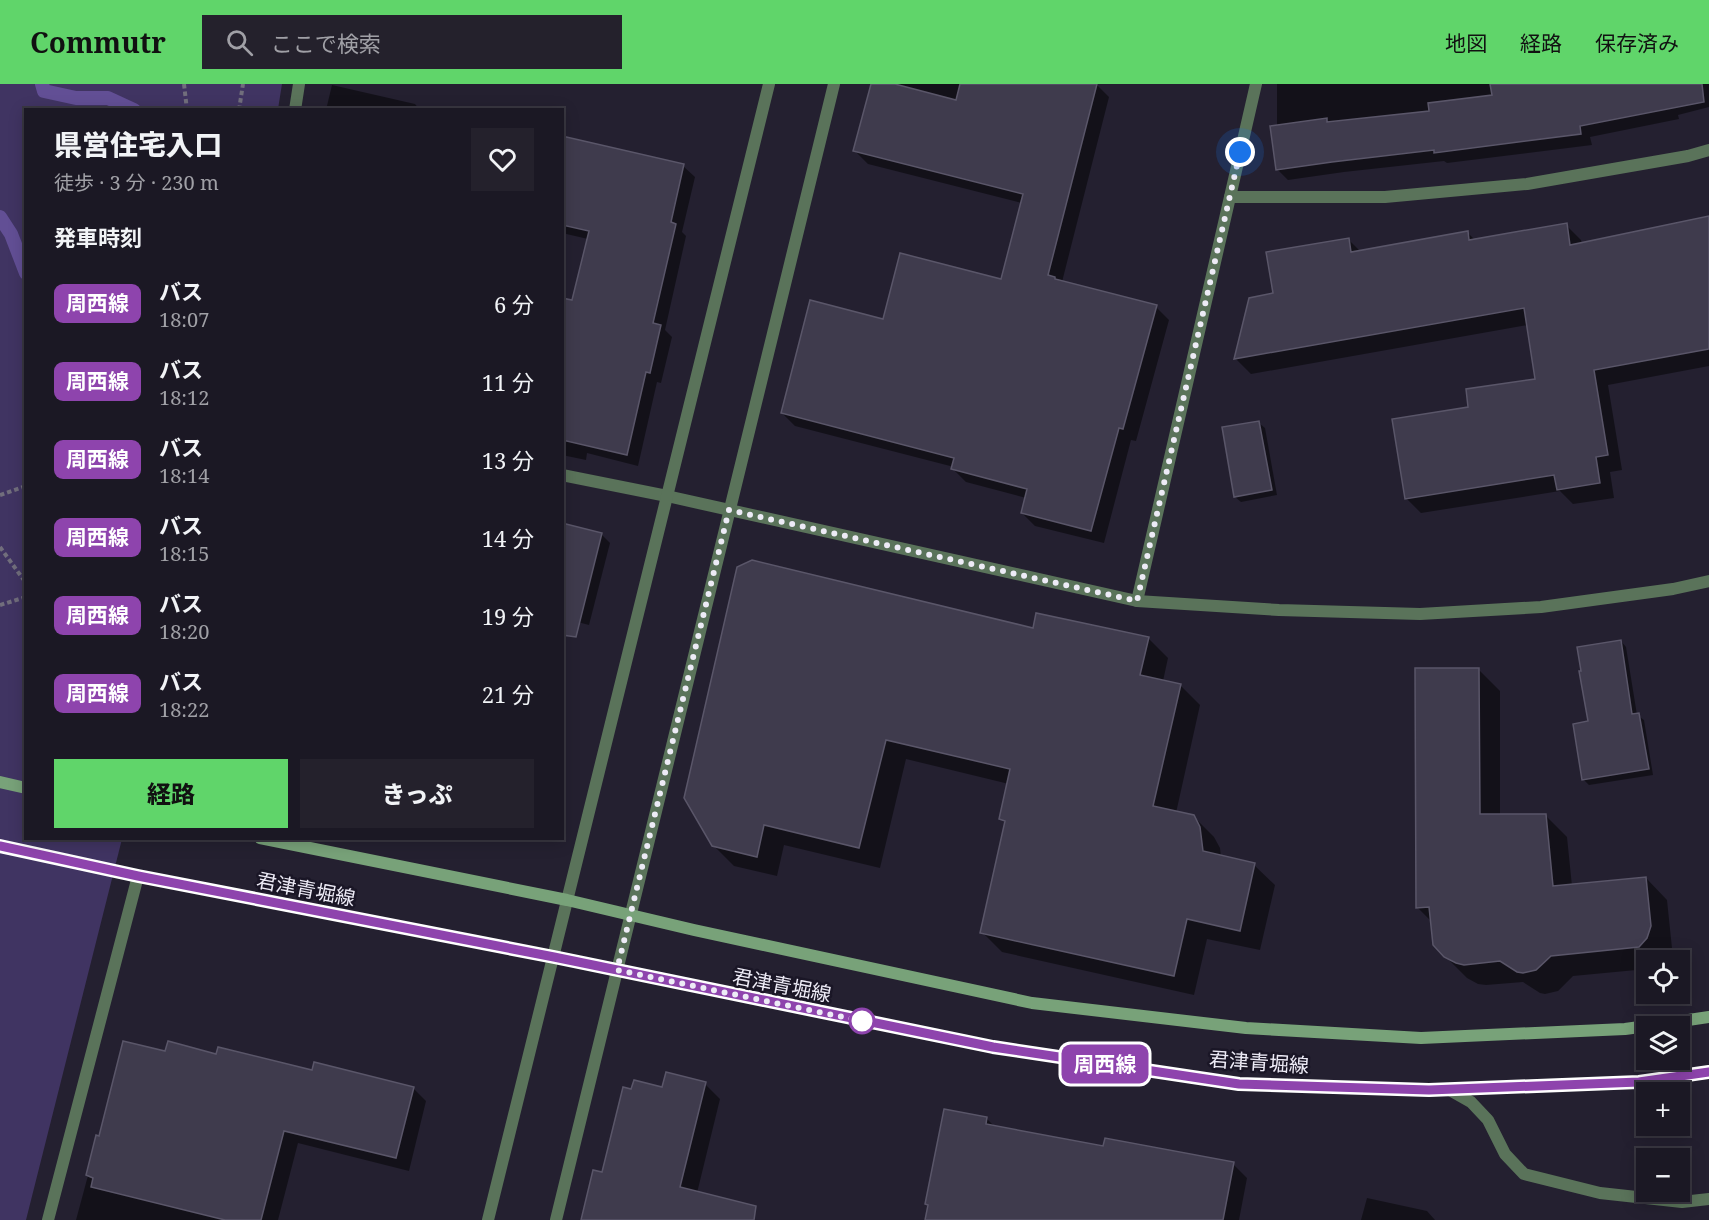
<!DOCTYPE html>
<html lang="ja">
<head>
<meta charset="utf-8">
<style>
	:root { --surface:#1b1824; --page:#24212c; --text:#f1f3f6; --muted:#a0a0a6; --line:#393741; --accent:#60d56a }
	body { margin:0; font-family:"Noto Serif","Noto Sans JP",serif; background:var(--page); color:var(--text); height:100vh; display:flex; flex-direction:column; font-size:22px; white-space:nowrap }
	* { box-sizing:border-box; margin:0 }
	p { font-size:20px; color:var(--muted) }
	.icon { flex:none; width:33px; height:33px; fill:none; stroke:currentColor; stroke-width:2; stroke-linecap:round; stroke-linejoin:round }
	.map { position:relative; flex:1; overflow:hidden }
	.panel { position:absolute; left:24px; top:24px; width:540px; height:732px; display:flex; flex-direction:column; background:var(--surface); border-radius:0px; box-shadow:0 3px 15px #0003,0 0 0 2px var(--line) }
	.panel>* { flex:none }
	.badge { padding:0 12px; border-radius:9px; font-size:21px; line-height:39px }
	.tools { position:absolute; left:1636px; top:866px; display:grid; gap:12px }
	.tools a { display:grid; place-items:center; width:54px; height:54px; border-radius:0px; background:var(--surface); box-shadow:0 3px 15px #0003,0 0 0 2px var(--line); font-size:30px }
	.you { position:absolute; width:30px; height:30px; margin:-15px; border:4px solid #fff; border-radius:50%; background:#1a73e8; box-shadow:0 0 0 9px #1a73e833 }
	.map>.badge { position:absolute; translate:-50% -50%; box-shadow:0 0 0 3px #fff }
	h2 { padding:0 30px; font-size:22px; line-height:54px }
	.round { display:grid; place-items:center; flex:none; width:63px; height:63px; border-radius:0px; background:var(--page) }
	.summary { display:flex; align-items:center; justify-content:space-between; height:102px; padding:0 30px }
	h1 { font-size:28px; font-weight:800; line-height:45px }
	.button { display:flex; gap:12px; margin-top:auto; padding:12px 30px }
	.button a { flex:1; height:69px; border-radius:0px; background:var(--accent); color:#111; font-size:24px; font-weight:800; line-height:69px; text-align:center }
	.button a+a { background:var(--page); color:var(--text) }
	ul { padding:0; list-style:none }
	li { display:flex; align-items:center; gap:18px; height:78px; padding:0 30px }
	li div { flex:1 }
	li b { display:block; font-size:22px }
	li em { font-style:normal }
	li .badge { min-width:66px; font-weight:700; text-align:center }
	header { display:flex; align-items:center; gap:36px; box-sizing:border-box; height:84px; padding:0 30px; background:var(--accent); color:#111 }
	header strong { font-size:28px }
	nav { display:flex; gap:33px; margin-inline-start:auto; font-size:21px }
	.search { width:420px; height:54px; background:var(--page); display:flex; align-items:center; gap:15px; box-sizing:border-box; padding:0 21px; border-radius:0px; color:var(--muted); font-size:22px }
	.map>svg:first-child { display:block }
</style>
</head>
<body>
<header>
<strong>Commutr</strong>
<div class="search"><svg class="icon" aria-label="search" viewBox="0 0 24 24"><circle cx="10" cy="10" r="6"/><path d="M15 15l6 6"/></svg>ここで検索</div>
<nav><a>地図</a><a>経路</a><a>保存済み</a></nav>
</header>
<div class="map">
<svg width="1709" height="1136" viewBox="0 0 1709 1136">
	<rect width="100%" height="100%" fill="#242030"/>
	<path fill="#403462" d="M 0,0 L 282,0 L 278,25 L 26,26 L 26,754 L 122,755 L 26,1136 L 0,1136 Z"/>
	<g fill="#0007">
		<path d="M 873,0 L 1096,0 L 1109,13 L 1062,198 L 1156,223 L 1169,236 L 1136,357 L 1131,356 L 1104,459 L 1035,442 L 1022,429 L 1026,414 L 966,398 L 953,385 L 954,383 L 795,342 L 782,329 L 884,237 L 1002,197 L 1022,119 L 868,80 L 855,67 Z"/>
		<path d="M 1277,0 L 1709,0 L 1709,23 L 1678,31 L 1679,35 L 1590,53 L 1592,61 L 1447,79 L 1444,77 L 1344,88 L 1288,96 L 1277,85 Z"/>
		<path d="M 332,1 L 415,20 L 420,26 L 326,26 Z"/>
		<path d="M 562,53 L 683,82 L 695,93 L 682,148 L 686,152 L 665,246 L 672,253 L 661,299 L 657,298 L 638,382 L 587,369 L 586,376 L 562,371 L 562,230 L 573,218 L 588,155 L 562,149 Z"/>
		<path d="M 1709,134 L 1709,282 L 1608,301 L 1622,386 L 1610,388 L 1614,414 L 1573,420 L 1560,407 L 1421,429 L 1406,414 L 1470,324 L 1537,296 L 1528,241 L 1251,290 L 1236,275 L 1250,215 L 1275,211 L 1348,155 L 1361,168 L 1468,149 L 1475,156 L 1566,141 L 1581,156 L 1582,160 Z"/>
		<path d="M 1259,339 L 1265,344 L 1277,411 L 1241,418 L 1235,413 Z"/>
		<path d="M 601,450 L 610,459 L 589,541 L 562,534 Z"/>
		<path d="M 1034,546 L 1148,554 L 1168,574 L 1163,597 L 1180,601 L 1200,621 L 1176,729 L 1193,732 L 1214,753 L 1220,764 L 1221,773 L 1254,781 L 1275,801 L 1260,866 L 1207,855 L 1194,911 L 1002,868 L 982,848 L 1006,740 L 1001,734 L 1009,700 L 906,675 L 880,784 L 784,761 L 777,792 L 734,782 L 713,761 Z"/>
		<path d="M 1621,557 L 1626,563 L 1637,631 L 1644,636 L 1653,691 L 1589,701 L 1584,696 L 1590,638 Z"/>
		<path d="M 1478,585 L 1500,607 L 1500,732 L 1546,732 L 1567,753 L 1572,802 L 1646,794 L 1667,816 L 1672,864 L 1667,876 L 1647,876 L 1647,885 L 1573,892 L 1558,907 L 1545,910 L 1540,909 L 1523,898 L 1486,901 L 1478,900 L 1467,894 L 1445,872 L 1432,838 L 1417,823 Z"/>
		<path d="M 124,958 L 167,969 L 217,971 L 413,1004 L 426,1017 L 409,1087 L 298,1059 L 278,1136 L 76,1136 Z"/>
		<path d="M 705,1000 L 720,1015 L 697,1109 L 729,1136 L 582,1136 L 603,1090 L 663,1005 Z"/>
		<path d="M 987,1035 L 995,1043 L 1104,1064 L 1233,1080 L 1247,1094 L 1239,1136 L 927,1136 Z"/>
		<path d="M 1367,1114 L 1427,1127 L 1435,1136 L 1361,1136 Z"/>
	</g>
	<g fill="none" stroke-linecap="round" stroke-linejoin="round">
		<g stroke="#624f95" stroke-width="14">
			<path d="M 42,0 L 44,7 L 76,14 L 108,14 L 134,26"/>
			<path d="M 0,133 L 11,150 L 26,189"/>
		</g>
	</g>
	<g fill="#3f3b4d" stroke="#5a5669" stroke-width="1.5">
		<path d="M 871,0 L 895,0 L 956,16 L 960,0 L 1097,0 L 1048,191 L 1055,193 L 1055,195 L 1157,221 L 1123,345 L 1119,344 L 1091,447 L 1021,429 L 1027,405 L 951,385 L 954,374 L 781,329 L 810,216 L 883,235 L 900,169 L 1001,195 L 1023,110 L 853,67 Z"/>
		<path d="M 1490,0 L 1702,0 L 1704,18 L 1580,42 L 1581,50 L 1434,69 L 1434,66 L 1332,78 L 1276,86 L 1270,42 L 1327,34 L 1327,38 L 1429,27 L 1428,19 L 1492,11 Z"/>
		<path d="M 562,52 L 684,80 L 671,138 L 676,140 L 653,239 L 661,241 L 650,289 L 646,288 L 627,371 L 562,356 L 562,214 L 572,216 L 589,147 L 562,141 Z"/>
		<path d="M 1709,132 L 1709,265 L 1594,286 L 1608,371 L 1596,373 L 1600,399 L 1557,406 L 1554,391 L 1405,415 L 1392,335 L 1468,323 L 1466,305 L 1535,295 L 1524,224 L 1234,275 L 1249,214 L 1273,209 L 1266,168 L 1349,154 L 1351,168 L 1468,147 L 1469,156 L 1567,139 L 1570,161 Z"/>
		<path d="M 1259,337 L 1272,406 L 1234,413 L 1222,343 Z"/>
		<path d="M 562,439 L 602,449 L 576,553 L 562,551 Z"/>
		<path d="M 752,476 L 1033,544 L 1036,529 L 1149,553 L 1140,591 L 1181,600 L 1153,722 L 1194,731 L 1200,743 L 1203,767 L 1255,779 L 1240,847 L 1187,835 L 1174,892 L 980,849 L 1005,737 L 999,735 L 1010,685 L 886,656 L 859,764 L 764,741 L 757,773 L 712,762 L 684,714 L 737,483 Z"/>
		<path d="M 1621,556 L 1632,630 L 1639,629 L 1649,685 L 1582,696 L 1573,640 L 1588,637 L 1579,587 L 1581,587 L 1577,563 Z"/>
		<path d="M 1415,584 L 1479,584 L 1480,730 L 1546,730 L 1553,802 L 1646,793 L 1651,842 L 1647,854 L 1639,863 L 1551,872 L 1536,886 L 1523,889 L 1517,888 L 1500,877 L 1464,881 L 1456,879 L 1444,873 L 1433,861 L 1429,823 L 1416,824 Z"/>
		<path d="M 123,957 L 165,967 L 168,957 L 216,970 L 218,963 L 312,986 L 314,978 L 414,1003 L 396,1074 L 284,1047 L 261,1136 L 225,1136 L 91,1103 L 93,1094 L 86,1091 L 96,1051 L 99,1052 Z"/>
		<path d="M 666,988 L 706,998 L 680,1103 L 756,1122 L 754,1136 L 581,1136 L 593,1086 L 602,1088 L 623,1003 L 631,1005 L 634,996 L 662,1003 Z"/>
		<path d="M 944,1025 L 987,1033 L 986,1040 L 1103,1062 L 1105,1054 L 1234,1078 L 1223,1136 L 925,1136 L 928,1121 L 925,1120 Z"/>
	</g>
	<g fill="none" stroke-linecap="round" stroke-linejoin="round">
		<g stroke="#716e7c" stroke-width="4" stroke-dasharray="4.5 3" stroke-linecap="butt">
			<path d="M 184,0 L 187,26"/>
			<path d="M 239,26 L 243,0"/>
			<path d="M 0,411 L 26,402"/>
			<path d="M 0,463 L 26,499"/>
			<path d="M 0,521 L 26,513"/>
		</g>
		<g stroke="#5a735a" stroke-width="12">
			<path d="M 295,26 L 299,0"/>
			<path d="M 1230,113 L 1385,113 L 1527,100 L 1688,72 L 1709,66"/>
			<path d="M 562,391 L 667,412"/>
			<path d="M 1137,517 L 1256,0"/>
			<path d="M 1448,1005 L 1471,1018 L 1488,1036 L 1505,1070 L 1524,1090 L 1600,1109 L 1682,1118 L 1709,1115"/>
			<path d="M 48,1136 L 138,792"/>
		</g>
		<g stroke="#5a735a" stroke-width="12">
			<path d="M 667,412 L 1137,517 L 1279,526 L 1420,530 L 1541,523 L 1673,505 L 1709,497"/>
			<path d="M 488,1136 L 769,0"/>
			<path d="M 556,1136 L 834,0"/>
		</g>
		<g stroke="#78a279" stroke-width="12">
			<path d="M 0,698 L 26,704"/>
			<path d="M 260,754 L 567,816 L 694,846 L 1032,919 L 1246,944 L 1421,954 L 1625,945 L 1647,942"/>
			<path d="M 0,762 L 138,792 L 554,873 L 993,963 L 1239,1000 L 1429,1006 L 1639,998 L 1709,988"/>
			<path d="M 1648,942 L 1709,933"/>
		</g>
	</g>
	<g fill="none" stroke-linecap="round" stroke-linejoin="round">
		<defs>
			<path id="line" d="M 0,762 L 138,792 L 554,873 L 993,963 L 1239,1000 L 1429,1006 L 1639,998 L 1709,988"/>
		</defs>
		<use href="#line" stroke="#fff" stroke-width="14"/>
		<use href="#line" stroke="#8e44ad" stroke-width="9"/>
		<path stroke="#edebf6" stroke-width="6" stroke-dasharray="0 10.8" d="M 862,937 L 617,886 L 729,426 L 1137,517 L 1240,68"/>
	</g>
	<circle fill="#fff" stroke="#8e44ad" stroke-width="3" cx="862" cy="937" r="12"/>
	<g text-anchor="middle" dominant-baseline="central" stroke-width="5" stroke-linejoin="round" paint-order="stroke">
		<g font-size="20" fill="#edebf6" stroke="#1a1626">
			<text transform="translate(306 805) rotate(11)">君津青堀線</text>
			<text transform="translate(782 901) rotate(11)">君津青堀線</text>
			<text transform="translate(1259 978) rotate(4)">君津青堀線</text>
		</g>
	</g>
</svg>
<div class="tools">
<a><svg class="icon" aria-label="locate" viewBox="0 0 24 24"><circle cx="12" cy="12" r="6"/><path d="M12 2v4M12 18v4M2 12h4M18 12h4"/></svg></a>
<a><svg class="icon" aria-label="layers" viewBox="0 0 24 24"><path d="M12 4l9 5-9 5-9-5zM3 14l9 5 9-5"/></svg></a>
<a>+</a>
<a>−</a>
</div>
<div class="you" style="left:1240px;top:68px"></div>
<b class="badge" style="left:1105px;top:980px;background:#8e44ad;color:#fff">周西線</b>
<section class="panel">
<div class="summary"><div><h1>県営住宅入口</h1><p>徒歩 · 3 分 · 230 m</p></div><a class="round"><svg class="icon" aria-label="heart" viewBox="0 0 24 24"><path d="M12 20l-8-8c-3-5 5-10 8-4 3-6 11-1 8 4z"/></svg></a></div>
<h2>発車時刻</h2>
<ul>
<li><span class="badge" style="background:#8e44ad;color:#fff">周西線</span><div><b>バス</b><p>18:07</p></div><em>6 分</em></li>
<li><span class="badge" style="background:#8e44ad;color:#fff">周西線</span><div><b>バス</b><p>18:12</p></div><em>11 分</em></li>
<li><span class="badge" style="background:#8e44ad;color:#fff">周西線</span><div><b>バス</b><p>18:14</p></div><em>13 分</em></li>
<li><span class="badge" style="background:#8e44ad;color:#fff">周西線</span><div><b>バス</b><p>18:15</p></div><em>14 分</em></li>
<li><span class="badge" style="background:#8e44ad;color:#fff">周西線</span><div><b>バス</b><p>18:20</p></div><em>19 分</em></li>
<li><span class="badge" style="background:#8e44ad;color:#fff">周西線</span><div><b>バス</b><p>18:22</p></div><em>21 分</em></li>
</ul>
<div class="button"><a>経路</a><a>きっぷ</a></div>
</section>
</div>
</body>
</html>
